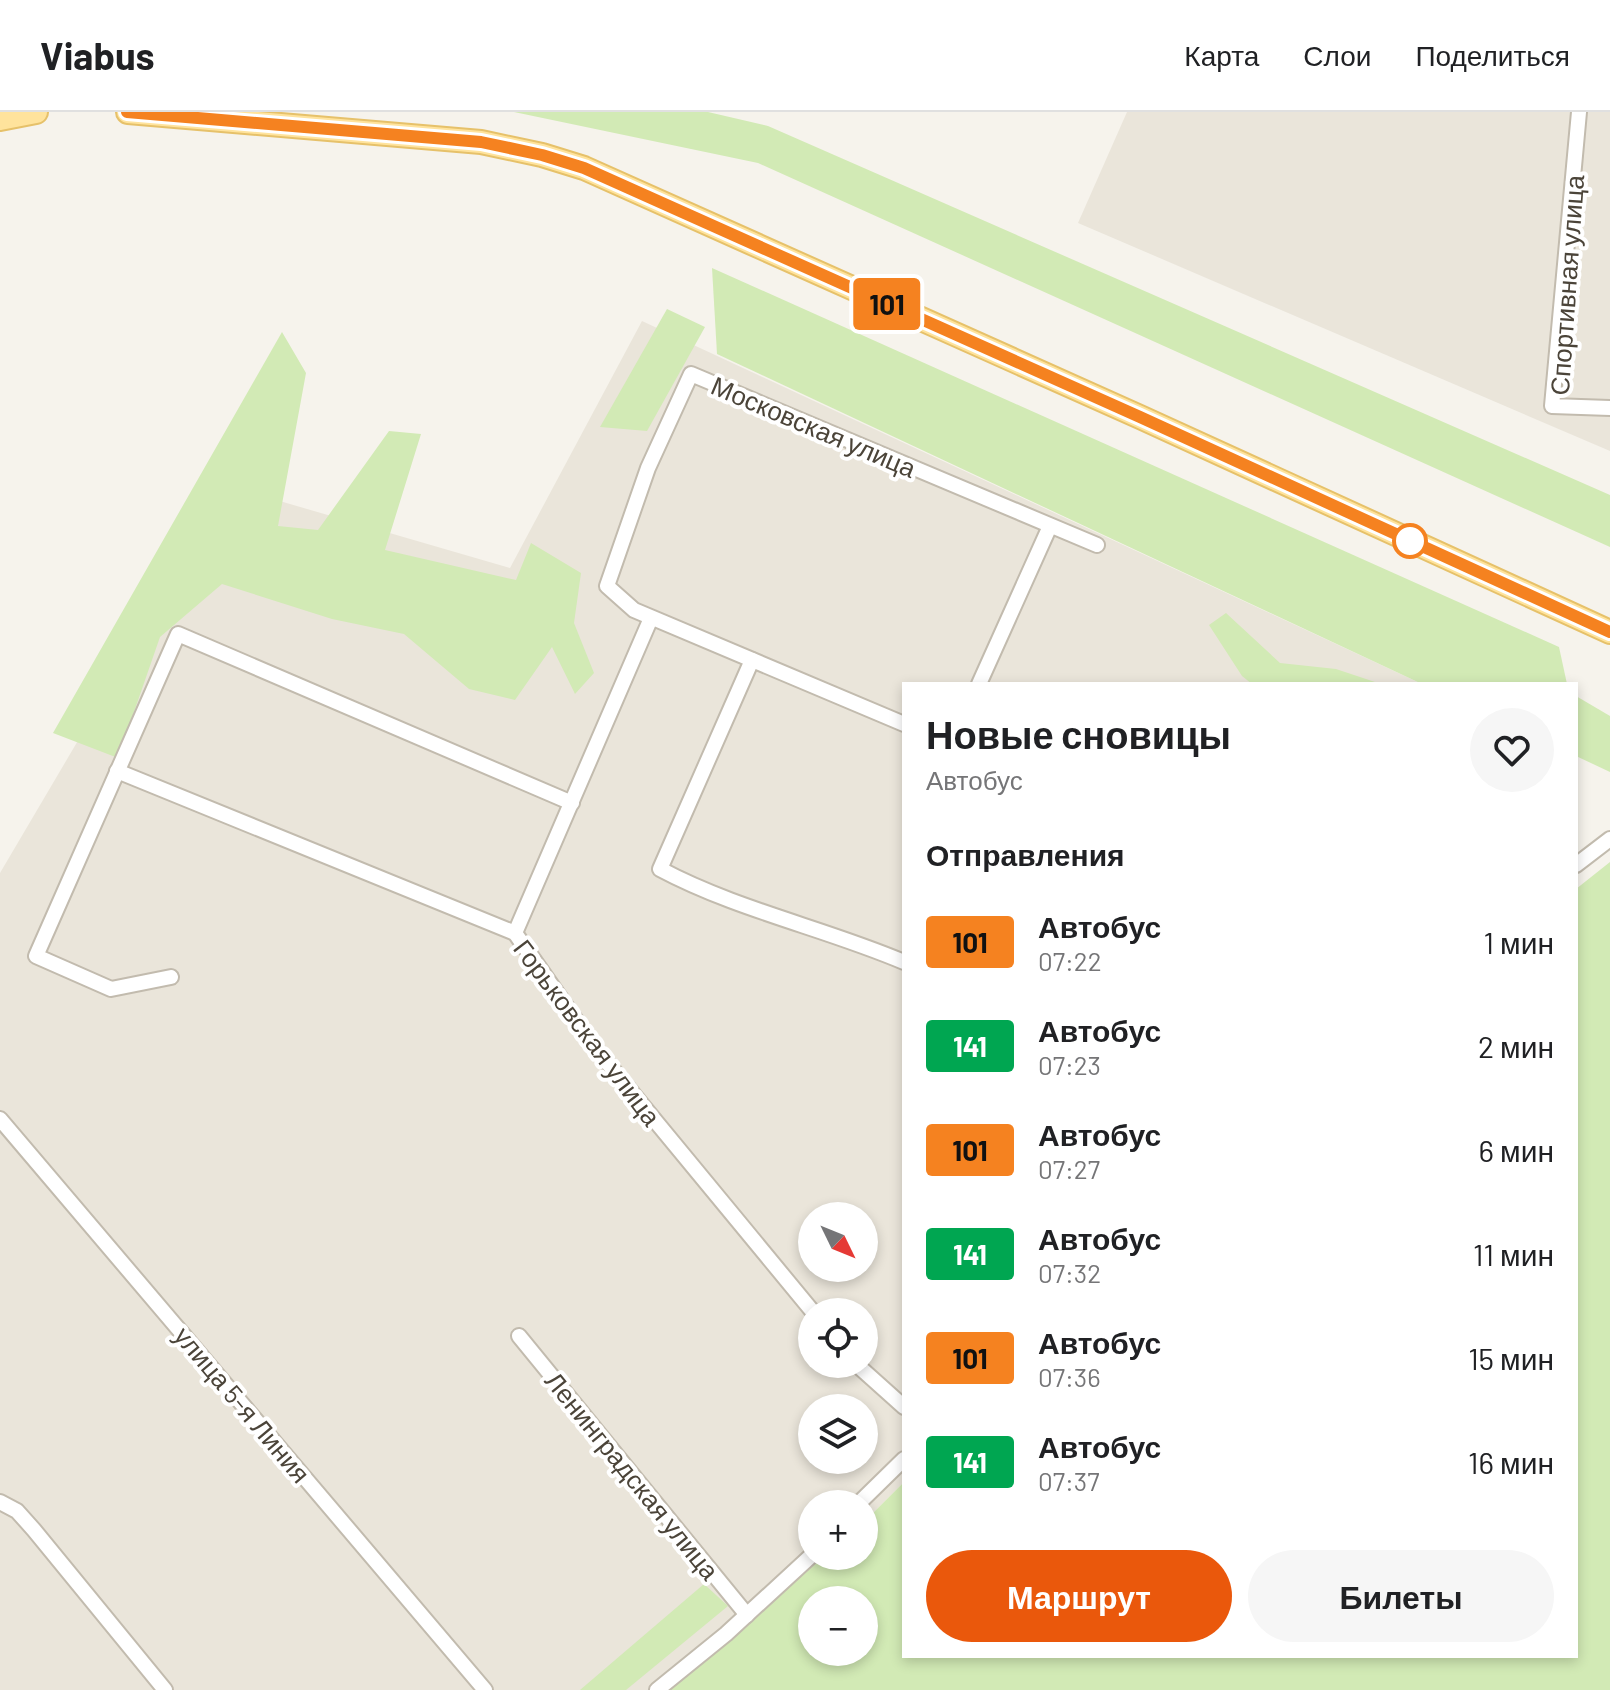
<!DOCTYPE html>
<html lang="ru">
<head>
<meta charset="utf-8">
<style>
	:root { --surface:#fff; --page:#f6f6f6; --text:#202124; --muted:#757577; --line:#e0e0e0; --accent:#ea580c }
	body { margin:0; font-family:Barlow,sans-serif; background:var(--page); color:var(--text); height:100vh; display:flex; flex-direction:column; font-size:30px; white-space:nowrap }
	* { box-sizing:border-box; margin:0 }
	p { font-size:26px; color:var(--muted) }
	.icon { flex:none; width:44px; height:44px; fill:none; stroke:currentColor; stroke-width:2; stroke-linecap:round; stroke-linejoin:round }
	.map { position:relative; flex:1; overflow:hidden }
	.sheet { position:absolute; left:902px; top:570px; width:676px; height:976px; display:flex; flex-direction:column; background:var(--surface); border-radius:0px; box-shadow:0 4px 12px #0003 }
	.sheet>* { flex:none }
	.badge { padding:0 16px; border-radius:6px; font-size:28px; line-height:52px }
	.needle { width:52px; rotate:133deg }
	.buttons { position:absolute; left:798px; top:1090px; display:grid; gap:16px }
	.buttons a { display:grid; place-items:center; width:80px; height:80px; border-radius:50%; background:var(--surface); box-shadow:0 4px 12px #0003; font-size:40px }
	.map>.badge { position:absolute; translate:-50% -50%; box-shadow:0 0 0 4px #fff }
	h2 { padding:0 24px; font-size:30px; line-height:72px }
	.round { display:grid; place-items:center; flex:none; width:84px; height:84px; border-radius:42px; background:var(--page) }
	.head { display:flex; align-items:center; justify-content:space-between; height:136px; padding:0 24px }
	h1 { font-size:38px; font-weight:700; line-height:60px }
	.cta { display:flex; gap:16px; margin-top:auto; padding:16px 24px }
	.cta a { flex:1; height:92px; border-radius:48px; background:var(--accent); color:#fff; font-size:32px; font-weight:700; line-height:92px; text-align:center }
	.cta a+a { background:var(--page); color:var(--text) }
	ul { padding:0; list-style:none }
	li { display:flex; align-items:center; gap:24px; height:104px; padding:0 24px }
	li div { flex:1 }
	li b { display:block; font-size:30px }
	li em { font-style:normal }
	li .badge { min-width:88px; font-weight:700; text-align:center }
	header { display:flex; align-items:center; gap:48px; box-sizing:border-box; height:112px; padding:0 40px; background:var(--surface); border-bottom:2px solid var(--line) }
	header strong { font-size:38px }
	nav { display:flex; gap:44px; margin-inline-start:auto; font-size:28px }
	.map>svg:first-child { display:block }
</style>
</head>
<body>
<header>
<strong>Viabus</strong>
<nav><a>Карта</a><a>Слои</a><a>Поделиться</a></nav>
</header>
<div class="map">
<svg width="1610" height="1578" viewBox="0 0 1610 1578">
	<rect width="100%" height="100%" fill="#f6f3ec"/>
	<g fill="#eae5da" fill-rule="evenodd">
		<path d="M 1127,0 L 1610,0 L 1610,339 L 1078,111 Z"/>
		<path d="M 642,209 L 1422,572 L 904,572 L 904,1370 L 864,1410 L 864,1392 L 812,1392 L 812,1444 L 825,1444 L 668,1578 L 0,1578 L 0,761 L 228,374 L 510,456 ZM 812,1104 L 864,1104 L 864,1156 L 812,1156 ZM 812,1200 L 864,1200 L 864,1252 L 812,1252 ZM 812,1296 L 864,1296 L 864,1348 L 812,1348 Z"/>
	</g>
	<g fill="#d2eab5" fill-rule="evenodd">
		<path d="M 514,0 L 708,0 L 768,14 L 1610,383 L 1610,435 L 758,51 Z"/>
		<path d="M 712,156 L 1559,535 L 1567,572 L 1422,572 L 717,242 Z"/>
		<path d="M 667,197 L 705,215 L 647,319 L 600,315 Z"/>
		<path d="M 282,220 L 306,261 L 278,414 L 318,418 L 389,319 L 421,322 L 385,438 L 516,468 L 531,431 L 581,461 L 574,511 L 594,561 L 575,582 L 552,535 L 515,588 L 469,577 L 404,522 L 332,507 L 222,472 L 160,525 L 118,646 L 53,621 Z"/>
		<path d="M 1226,501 L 1280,551 L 1336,557 L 1381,572 L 1252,572 L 1242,564 L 1209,513 Z"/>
		<path d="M 1576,584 L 1610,604 L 1610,660 L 1576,644 Z"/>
		<path d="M 1610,750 L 1610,1578 L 668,1578 L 825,1444 L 864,1444 L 864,1410 L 904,1370 L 904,1544 L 1576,1544 L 1576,777 ZM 812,1488 L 864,1488 L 864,1540 L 812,1540 Z"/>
		<path d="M 704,1472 L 728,1494 L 626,1578 L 580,1578 Z"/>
	</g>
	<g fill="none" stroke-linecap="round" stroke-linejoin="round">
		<defs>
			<g id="minor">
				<path d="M 1579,0 L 1552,294 L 1610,296"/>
				<path d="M 752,548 L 660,757 C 737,798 824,816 904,850"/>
				<path d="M 979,572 L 1050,414"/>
				<path d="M 904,612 L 634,498 L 607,474 L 648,356 L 691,262 L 1097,433"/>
				<path d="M 117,659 L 515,821 L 596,937 L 813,1200"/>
				<path d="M 1576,753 L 1610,727"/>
				<path d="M 515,821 L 651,506"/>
				<path d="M 171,865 L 111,877 L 36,844 L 178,522 L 572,691"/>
				<path d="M 0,1007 L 485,1578"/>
				<path d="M 519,1224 L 747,1503"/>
				<path d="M 856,1252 L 904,1295"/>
				<path d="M 0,1390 L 17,1399 L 34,1418 L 165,1578"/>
				<path d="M 858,1392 L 904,1347"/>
				<path d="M 657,1578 L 726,1522 L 812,1443"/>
			</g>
			<g id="primary">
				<path d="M 128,0 L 481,30 L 542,43 L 584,56 L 1140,305 L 1610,520"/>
				<path d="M 0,7 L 36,0"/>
			</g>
		</defs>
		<use href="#minor" stroke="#c2bbae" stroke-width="18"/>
		<use href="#primary" stroke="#e6c16a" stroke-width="26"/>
		<use href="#minor" stroke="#fff" stroke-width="14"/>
		<use href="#primary" stroke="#ffe39c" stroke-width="22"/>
	</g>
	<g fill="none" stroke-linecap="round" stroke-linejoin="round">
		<defs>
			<path id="line" d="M 127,0 L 481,30 L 542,43 L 584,56 L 1140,305 L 1610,520"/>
		</defs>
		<use href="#line" stroke="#fff" stroke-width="18"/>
		<use href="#line" stroke="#f58220" stroke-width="12"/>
	</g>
	<circle fill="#fff" stroke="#f58220" stroke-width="4" cx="1410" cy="429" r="16"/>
	<g text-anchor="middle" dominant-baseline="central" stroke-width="8" stroke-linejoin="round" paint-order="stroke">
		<g font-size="26" fill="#4b4439" stroke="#fff">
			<text transform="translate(1566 173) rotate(-86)">Спортивная улица</text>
			<text transform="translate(814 314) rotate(23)">Московская улица</text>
			<text transform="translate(588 920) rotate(53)">Горьковская улица</text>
			<text transform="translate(243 1292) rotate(50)">улица 5-я Линия</text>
			<text transform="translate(633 1363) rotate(51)">Ленинградская улица</text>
		</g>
	</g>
</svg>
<div class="buttons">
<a><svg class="needle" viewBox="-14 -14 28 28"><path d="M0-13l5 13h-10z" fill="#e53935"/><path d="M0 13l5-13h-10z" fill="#757577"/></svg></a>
<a><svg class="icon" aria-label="locate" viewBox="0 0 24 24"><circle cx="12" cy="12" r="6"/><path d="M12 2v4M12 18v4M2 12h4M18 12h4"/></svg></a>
<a><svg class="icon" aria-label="layers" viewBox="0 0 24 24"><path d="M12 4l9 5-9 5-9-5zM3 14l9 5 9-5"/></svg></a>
<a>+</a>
<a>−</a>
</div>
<b class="badge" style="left:887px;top:192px;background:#f58220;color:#111">101</b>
<section class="sheet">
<div class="head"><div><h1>Новые сновицы</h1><p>Автобус</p></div><a class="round"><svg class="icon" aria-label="heart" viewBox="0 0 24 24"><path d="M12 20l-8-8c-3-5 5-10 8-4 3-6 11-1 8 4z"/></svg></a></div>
<h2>Отправления</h2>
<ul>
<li><span class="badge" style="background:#f58220;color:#111">101</span><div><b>Автобус</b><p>07:22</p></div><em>1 мин</em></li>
<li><span class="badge" style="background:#00a651;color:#fff">141</span><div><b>Автобус</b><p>07:23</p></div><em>2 мин</em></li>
<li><span class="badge" style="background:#f58220;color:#111">101</span><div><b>Автобус</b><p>07:27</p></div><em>6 мин</em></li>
<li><span class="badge" style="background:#00a651;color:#fff">141</span><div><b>Автобус</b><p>07:32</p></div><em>11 мин</em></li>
<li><span class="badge" style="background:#f58220;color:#111">101</span><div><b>Автобус</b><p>07:36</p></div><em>15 мин</em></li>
<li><span class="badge" style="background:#00a651;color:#fff">141</span><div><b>Автобус</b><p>07:37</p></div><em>16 мин</em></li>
</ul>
<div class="cta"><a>Маршрут</a><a>Билеты</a></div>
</section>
</div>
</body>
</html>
